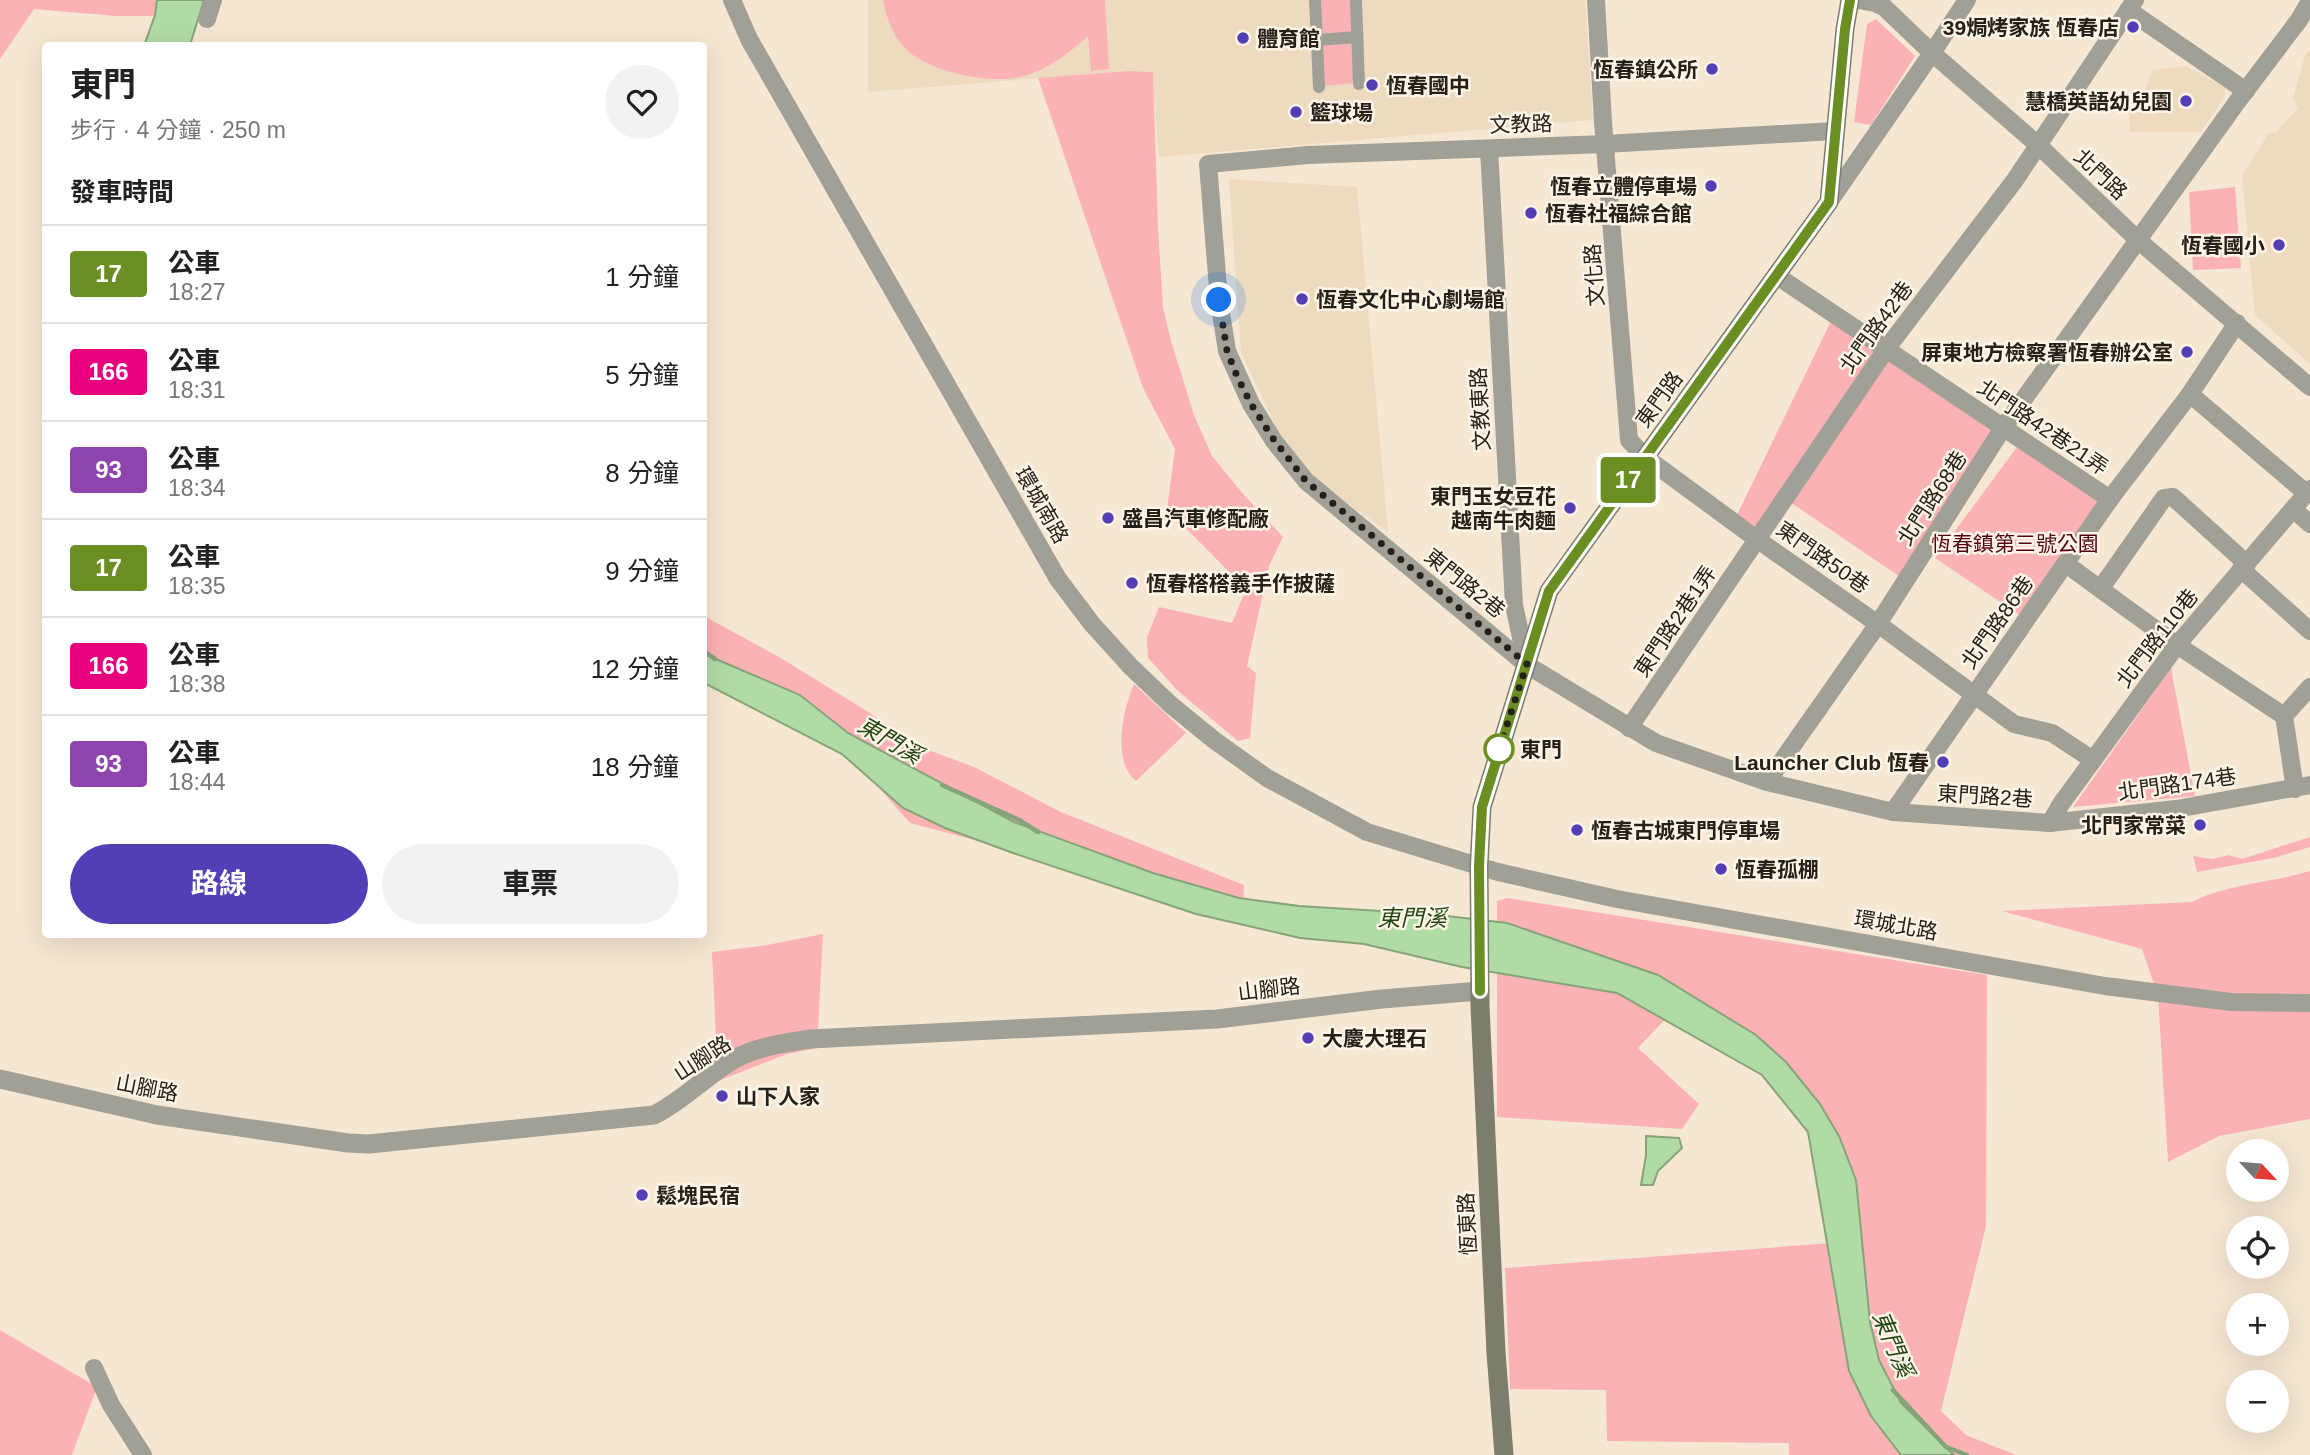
<!DOCTYPE html>
<html lang="zh-TW">
<head>
<meta charset="utf-8">
<style>
	:root { --surface:#fff; --page:#f2f2f2; --text:#222; --muted:#767676; --line:#e0e0e0; --accent:#543eb6 }
	body { margin:0; font-family:Arial,"Noto Sans TC",sans-serif; background:var(--page); color:var(--text); height:100vh; display:flex; flex-direction:column; font-size:26px; white-space:nowrap }
	* { box-sizing:border-box; margin:0 }
	p { font-size:23px; color:var(--muted) }
	.icon { flex:none; width:38px; height:38px; fill:none; stroke:currentColor; stroke-width:2; stroke-linecap:round; stroke-linejoin:round }
	.map { position:relative; flex:1; overflow:hidden }
	.details { position:absolute; left:42px; top:42px; width:665px; height:896px; display:flex; flex-direction:column; background:var(--surface); border-radius:7px; box-shadow:0 7px 28px #0002 }
	.details>* { flex:none }
	.badge { padding:0 14px; border-radius:5px; font-size:24px; line-height:46px }
	.needle { width:46px; rotate:116deg }
	.buttons { position:absolute; left:2226px; top:1139px; display:grid; gap:14px }
	.buttons a { display:grid; place-items:center; width:63px; height:63px; border-radius:50%; background:var(--surface); box-shadow:0 7px 28px #0002; font-size:35px }
	.you { position:absolute; width:35px; height:35px; margin:-18px; border:5px solid #fff; border-radius:50%; background:#1a73e8; box-shadow:0 0 0 10px #1a73e833 }
	.map>.badge { position:absolute; translate:-50% -50%; box-shadow:0 0 0 4px #fff }
	h2 { padding:0 28px; font-size:26px; line-height:63px }
	.round { display:grid; place-items:center; flex:none; width:74px; height:74px; border-radius:37px; background:var(--page) }
	.headline { display:flex; align-items:center; justify-content:space-between; height:119px; padding:0 28px }
	h1 { font-size:33px; font-weight:700; line-height:52px }
	.button { display:flex; gap:14px; margin-top:auto; padding:14px 28px }
	.button a { flex:1; height:80px; border-radius:42px; background:var(--accent); color:#fff; font-size:28px; font-weight:700; line-height:80px; text-align:center }
	.button a+a { background:var(--page); color:var(--text) }
	ul { padding:0; list-style:none }
	li { display:flex; align-items:center; gap:21px; height:98px; padding:0 28px; border-top:2px solid var(--line) }
	li div { flex:1 }
	li b { display:block; font-size:26px }
	li em { font-style:normal }
	li .badge { min-width:77px; font-weight:700; text-align:center }
	.map>svg:first-child { display:block }
</style>
</head>
<body>
<div class="map">
<svg width="2310" height="1455" viewBox="0 0 2310 1455">
	<rect width="100%" height="100%" fill="#f6e7d2"/>
	<g fill="#eedbbf">
		<path d="M 868,0 L 1585,0 L 1593,120 L 1159,157 L 1152,72 L 1128,71 L 868,92 Z"/>
		<path d="M 2310,51 L 2310,364 L 2255,315 L 2242,175 L 2269,133 L 2276,132 L 2298,108 L 2293,98 L 2306,52 Z"/>
		<path d="M 2186,66 L 2225,87 L 2225,96 L 2201,132 L 2130,132 L 2129,113 L 2152,107 L 2145,89 L 2153,70 Z"/>
		<path d="M 1229,179 L 1357,187 L 1388,532 L 1313,479 L 1276,427 L 1241,352 Z"/>
	</g>
	<g fill="#fbb2b5">
		<path d="M 0,0 L 191,0 L 187,16 L 116,16 L 34,9 L 0,59 Z"/>
		<path d="M 883,0 L 1105,0 L 1109,69 L 1091,71 L 1088,36 C 1069,53 1049,69 1024,76 C 993,85 934,73 909,52 C 893,38 887,20 883,0 Z"/>
		<path d="M 1320,0 L 1351,0 L 1352,32 L 1322,34 Z"/>
		<path d="M 1876,19 L 1915,56 L 1871,125 L 1854,122 L 1867,24 Z"/>
		<path d="M 1353,42 L 1355,83 L 1323,86 L 1322,44 Z"/>
		<path d="M 1128,71 L 1153,72 L 1158,228 L 1163,307 L 1171,341 L 1194,415 L 1212,456 L 1244,495 L 1283,537 L 1269,566 L 1247,666 L 1256,673 L 1250,738 L 1238,741 L 1178,691 L 1148,658 L 1147,637 L 1159,607 L 1232,623 L 1246,589 L 1167,509 L 1175,449 L 1143,388 L 1038,78 Z"/>
		<path d="M 2235,187 L 2241,268 L 2193,270 L 2189,192 Z"/>
		<path d="M 1832,319 L 2005,438 L 1903,579 L 1790,502 L 1766,533 L 1737,515 Z"/>
		<path d="M 2017,447 L 2108,506 L 2030,622 L 1935,558 Z"/>
		<path d="M 704,616 L 779,657 L 870,713 L 904,741 L 974,767 L 1061,812 L 1244,885 L 1243,921 L 1027,854 L 910,823 L 858,764 L 714,659 L 704,674 Z"/>
		<path d="M 2171,668 L 2195,796 L 2073,807 Z"/>
		<path d="M 1134,684 L 1186,733 L 1136,781 C 1111,760 1123,710 1134,684 Z"/>
		<path d="M 2310,837 L 2310,847 L 2273,858 L 2197,872 L 2193,856 L 2212,859 L 2229,855 L 2242,859 Z"/>
		<path d="M 2310,871 L 2310,1119 L 2219,1136 L 2168,1162 L 2158,996 L 2142,949 L 2002,911 L 2192,902 C 2229,883 2271,883 2310,871 Z"/>
		<path d="M 1507,898 L 1987,975 L 1986,1226 L 1941,1411 L 1966,1435 L 2016,1455 L 1789,1455 L 1789,1443 L 1607,1441 L 1606,1390 L 1510,1389 L 1505,1268 L 1857,1241 L 1803,1090 L 1668,1016 L 1638,1048 L 1699,1104 L 1682,1129 L 1497,1117 L 1497,901 Z"/>
		<path d="M 823,934 L 817,1048 L 787,1054 L 718,1081 L 712,952 L 767,945 Z"/>
		<path d="M 0,1330 L 97,1387 L 72,1455 L 0,1455 Z"/>
	</g>
	<g fill="#b1dba4" stroke="#87a37a" stroke-width="2">
		<path d="M 157,0 L 204,0 L 190,45 L 144,46 L 155,15 Z"/>
		<path d="M 704,654 L 800,695 L 848,733 L 1014,822 L 1153,873 L 1239,898 L 1299,906 L 1430,914 L 1507,923 L 1658,975 L 1756,1035 L 1786,1062 L 1820,1104 L 1839,1136 L 1856,1180 L 1870,1322 L 1879,1360 L 1901,1403 L 1954,1455 L 1901,1455 L 1871,1416 L 1849,1371 L 1808,1132 L 1762,1075 L 1617,993 L 1462,967 L 1364,944 L 1300,938 L 1196,914 L 1013,853 L 945,828 L 903,808 L 842,754 L 704,683 Z"/>
		<path d="M 1646,1136 L 1679,1138 L 1682,1148 L 1658,1171 L 1653,1185 L 1641,1185 L 1646,1155 Z"/>
	</g>
	<g fill="none" stroke-linecap="round" stroke-linejoin="round">
		<g stroke="#87a37a" stroke-width="4.5">
			<path d="M 704,651 L 715,659"/>
			<path d="M 942,785 L 1019,820 L 1038,832"/>
			<path d="M 1893,1390 L 1946,1447 L 1967,1455"/>
		</g>
		<g stroke="#a0a096" stroke-width="12">
			<path d="M 1315,0 L 1319,87"/>
			<path d="M 1356,0 L 1359,84"/>
			<path d="M 1317,40 L 1357,37"/>
		</g>
		<g stroke="#a0a096" stroke-width="18">
			<path d="M 732,0 L 749,39 L 1058,579 L 1092,624 L 1131,667 L 1171,705 L 1214,740 L 1267,778 L 1367,832 L 1498,872 L 1617,899 L 2105,986 L 2231,1002 L 2310,1003"/>
			<path d="M 1596,0 L 1603,122 L 1629,440 L 1645,457 L 1758,540 L 1878,624 L 2014,724 L 2052,733 L 2093,760"/>
			<path d="M 1858,0 L 1875,3 L 1884,7 L 1932,53 L 2038,145 L 2139,241 L 2310,387"/>
			<path d="M 2128,10 L 2246,91"/>
			<path d="M 207,19 L 213,0"/>
			<path d="M 1835,131 L 1605,144 L 1308,155 L 1208,164 L 1219,300 L 1227,351 L 1251,404 L 1274,441 L 1306,481 L 1527,665 L 1656,743 L 1767,782 L 1893,812 L 2050,823 L 2176,809 L 2310,785"/>
			<path d="M 1489,149 L 1514,605 L 1527,665"/>
			<path d="M 1829,202 L 1932,53 L 1967,0"/>
			<path d="M 1777,276 L 2110,499"/>
			<path d="M 2190,394 L 2306,493"/>
			<path d="M 2293,509 L 2310,524"/>
			<path d="M 2066,564 L 2177,645 L 2284,716 L 2295,789"/>
			<path d="M 2241,569 L 2310,631"/>
			<path d="M 2101,588 L 2164,498 L 2173,497 L 2247,564"/>
			<path d="M 2284,716 L 2310,687"/>
			<path d="M 1629,728 L 1887,348 L 2015,180 L 2135,0"/>
			<path d="M 1767,782 L 1878,624 L 2003,428 L 2237,102 L 2299,20 L 2310,1"/>
			<path d="M 1893,812 L 2110,499 L 2190,394 L 2237,323"/>
			<path d="M 2050,823 L 2061,804 L 2177,645 L 2310,489"/>
			<path d="M 94,1368 L 111,1405 L 143,1455"/>
		</g>
		<path stroke="#a0a096" stroke-width="19" d="M 0,1079 L 157,1115 L 348,1143 L 369,1144 L 654,1115 C 682,1101 704,1078 731,1061 C 754,1047 784,1043 810,1039 L 1217,1019 L 1382,999 L 1480,991"/>
		<path stroke="#7c7d6d" stroke-width="19" d="M 1504,1455 L 1496,1353 L 1480,1006 L 1479,866 L 1482,807 L 1549,591 L 1829,202 L 1845,29 L 1850,0"/>
	</g>
	<g fill="none" stroke-linecap="round" stroke-linejoin="round">
		<defs>
			<path id="line" d="M 1480,991 L 1479,866 L 1482,807 L 1549,591 L 1829,202 L 1845,29 L 1850,0"/>
		</defs>
		<use href="#line" stroke="#fff" stroke-width="16"/>
		<use href="#line" stroke="#6b8e23" stroke-width="10"/>
		<path stroke="#252018" stroke-width="7" stroke-dasharray="0 12.6" d="M 1219,300 L 1227,351 L 1237,376 L 1251,404 L 1274,440 L 1306,481 L 1527,664 L 1498,752 L 1499,749"/>
	</g>
	<g fill="#543eb6" stroke="#fef5e8" stroke-width="2.5">
		<circle cx="2133" cy="27" r="7"/>
		<circle cx="1243" cy="38" r="7"/>
		<circle cx="1712" cy="69" r="7"/>
		<circle cx="1372" cy="85" r="7"/>
		<circle cx="2186" cy="101" r="7"/>
		<circle cx="1296" cy="112" r="7"/>
		<circle cx="1711" cy="186" r="7"/>
		<circle cx="1531" cy="213" r="7"/>
		<circle cx="2279" cy="245" r="7"/>
		<circle cx="1302" cy="299" r="7"/>
		<circle cx="2187" cy="352" r="7"/>
		<circle cx="1570" cy="508" r="7"/>
		<circle cx="1108" cy="518" r="7"/>
		<circle cx="1132" cy="583" r="7"/>
		<circle cx="1943" cy="762" r="7"/>
		<circle cx="2200" cy="825" r="7"/>
		<circle cx="1577" cy="830" r="7"/>
		<circle cx="1721" cy="869" r="7"/>
		<circle cx="1308" cy="1038" r="7"/>
		<circle cx="722" cy="1096" r="7"/>
		<circle cx="642" cy="1195" r="7"/>
	</g>
	<circle fill="#fff" stroke="#6b8e23" stroke-width="3.5" cx="1499" cy="749" r="14"/>
	<g text-anchor="middle" dominant-baseline="central" stroke-width="5" stroke-linejoin="round" paint-order="stroke">
		<g font-size="21" font-weight="bold" fill="#252018" stroke="#fef5e8" text-anchor="start">
			<text x="2119" y="27" text-anchor="end">39焗烤家族 恆春店</text>
			<text x="1257" y="38">體育館</text>
			<text x="1698" y="69" text-anchor="end">恆春鎮公所</text>
			<text x="1386" y="85">恆春國中</text>
			<text x="2172" y="101" text-anchor="end">慧橋英語幼兒園</text>
			<text x="1310" y="112">籃球場</text>
			<text x="1697" y="186" text-anchor="end">恆春立體停車場</text>
			<text x="1545" y="213">恆春社福綜合館</text>
			<text x="2265" y="245" text-anchor="end">恆春國小</text>
			<text x="1316" y="299">恆春文化中心劇場館</text>
			<text x="2173" y="352" text-anchor="end">屏東地方檢察署恆春辦公室</text>
			<text x="1556" y="496" text-anchor="end">東門玉女豆花<tspan x="1556" dy="24">越南牛肉麵</tspan></text>
			<text x="1122" y="518">盛昌汽車修配廠</text>
			<text x="1146" y="583">恆春榙榙義手作披薩</text>
			<text x="1929" y="762" text-anchor="end">Launcher Club 恆春</text>
			<text x="2186" y="825" text-anchor="end">北門家常菜</text>
			<text x="1591" y="830">恆春古城東門停車場</text>
			<text x="1735" y="869">恆春孤棚</text>
			<text x="1322" y="1038">大慶大理石</text>
			<text x="736" y="1096">山下人家</text>
			<text x="656" y="1195">鬆塊民宿</text>
		</g>
		<g font-size="21" fill="#252018" stroke="#fef5e8">
			<text transform="translate(1521 124) rotate(-2)">文教路</text>
			<text transform="translate(2101 174) rotate(43)">北門路</text>
			<text transform="translate(1594 275) rotate(-94)">文化路</text>
			<text transform="translate(1876 327) rotate(-54)">北門路42巷</text>
			<text transform="translate(1659 399) rotate(-54)">東門路</text>
			<text transform="translate(1480 409) rotate(-93)">文教東路</text>
			<text transform="translate(2043 427) rotate(34)">北門路42巷21弄</text>
			<text transform="translate(1932 498) rotate(-57)">北門路68巷</text>
			<text transform="translate(1042 505) rotate(60)">環城南路</text>
			<text transform="translate(1823 557) rotate(35)">東門路50巷</text>
			<text transform="translate(1465 583) rotate(39)">東門路2巷</text>
			<text transform="translate(1675 621) rotate(-56)">東門路2巷1弄</text>
			<text transform="translate(1997 622) rotate(-55)">北門路86巷</text>
			<text transform="translate(2157 638) rotate(-52)">北門路110巷</text>
			<text transform="translate(2177 784) rotate(-8)">北門路174巷</text>
			<text transform="translate(1985 796) rotate(4)">東門路2巷</text>
			<text transform="translate(1896 925) rotate(10)">環城北路</text>
			<text transform="translate(1269 989) rotate(-7)">山腳路</text>
			<text transform="translate(702 1058) rotate(-33)">山腳路</text>
			<text transform="translate(147 1088) rotate(11)">山腳路</text>
			<text transform="translate(1467 1224) rotate(-93)">恆東路</text>
		</g>
		<g font-size="21" fill="#560015" stroke="#fef5e8">
			<text x="2015" y="543">恆春鎮第三號公園</text>
		</g>
		<g font-size="21" font-weight="bold" fill="#252018" stroke="#fef5e8" text-anchor="start">
			<text x="1520" y="749">東門</text>
		</g>
		<g font-size="23" font-style="italic" fill="#204711" stroke="#fef5e8">
			<text transform="translate(890 740) rotate(30)">東門溪</text>
			<text x="1412" y="918">東門溪</text>
			<text transform="translate(1893 1344) rotate(67)">東門溪</text>
		</g>
	</g>
</svg>
<div class="buttons">
<a><svg class="needle" viewBox="-14 -14 28 28"><path d="M0-13l5 13h-10z" fill="#e53935"/><path d="M0 13l5-13h-10z" fill="#767676"/></svg></a>
<a><svg class="icon" aria-label="locate" viewBox="0 0 24 24"><circle cx="12" cy="12" r="6"/><path d="M12 2v4M12 18v4M2 12h4M18 12h4"/></svg></a>
<a>+</a>
<a>−</a>
</div>
<div class="you" style="left:1219px;top:300px"></div>
<b class="badge" style="left:1628px;top:480px;background:#6b8e23;color:#fff">17</b>
<section class="details">
<div class="headline"><div><h1>東門</h1><p>步行 · 4 分鐘 · 250 m</p></div><a class="round"><svg class="icon" aria-label="heart" viewBox="0 0 24 24"><path d="M12 20l-8-8c-3-5 5-10 8-4 3-6 11-1 8 4z"/></svg></a></div>
<h2>發車時間</h2>
<ul>
<li><span class="badge" style="background:#6b8e23;color:#fff">17</span><div><b>公車</b><p>18:27</p></div><em>1 分鐘</em></li>
<li><span class="badge" style="background:#e6007e;color:#fff">166</span><div><b>公車</b><p>18:31</p></div><em>5 分鐘</em></li>
<li><span class="badge" style="background:#8e44ad;color:#fff">93</span><div><b>公車</b><p>18:34</p></div><em>8 分鐘</em></li>
<li><span class="badge" style="background:#6b8e23;color:#fff">17</span><div><b>公車</b><p>18:35</p></div><em>9 分鐘</em></li>
<li><span class="badge" style="background:#e6007e;color:#fff">166</span><div><b>公車</b><p>18:38</p></div><em>12 分鐘</em></li>
<li><span class="badge" style="background:#8e44ad;color:#fff">93</span><div><b>公車</b><p>18:44</p></div><em>18 分鐘</em></li>
</ul>
<div class="button"><a>路線</a><a>車票</a></div>
</section>
</div>
</body>
</html>
